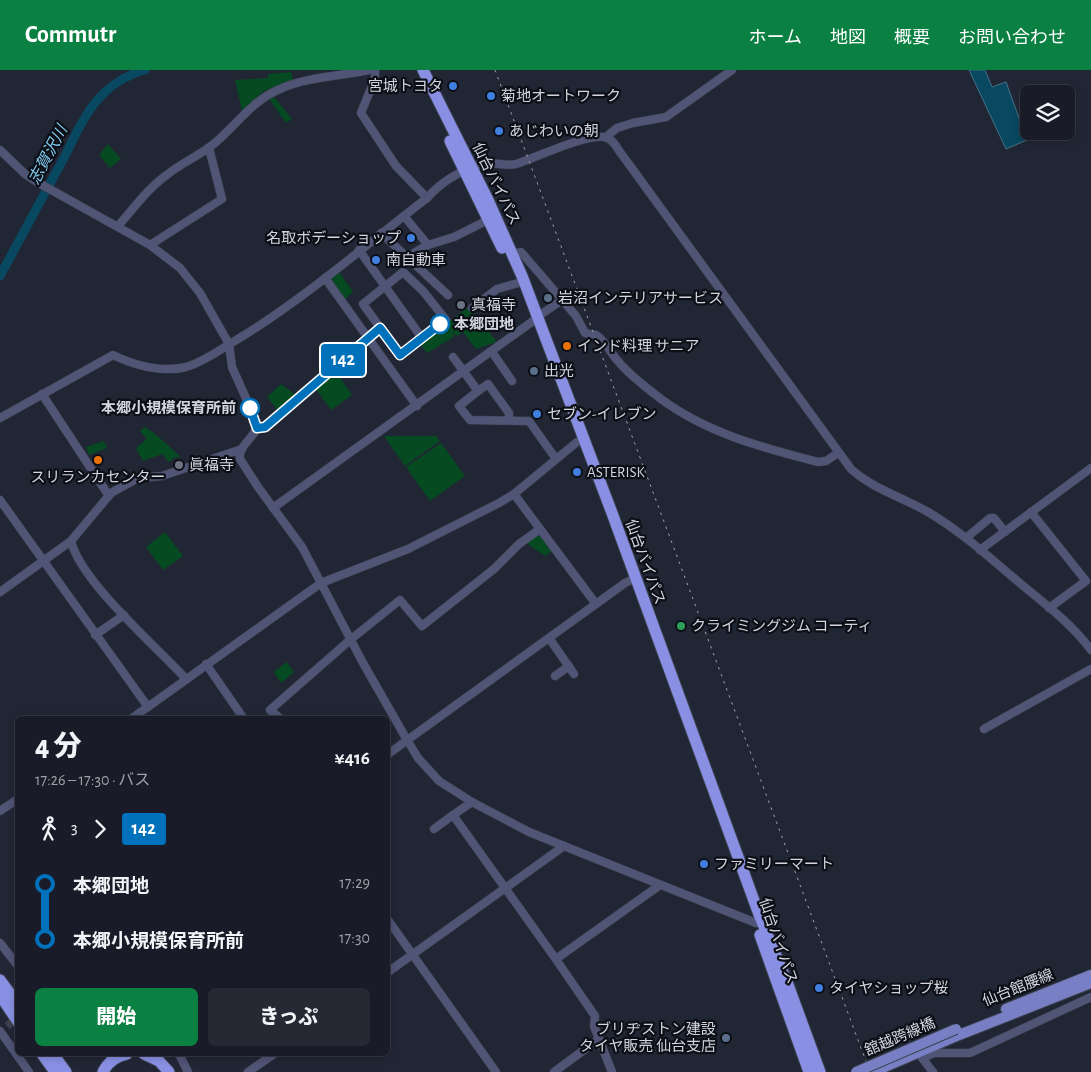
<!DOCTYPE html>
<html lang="ja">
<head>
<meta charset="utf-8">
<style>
	:root { --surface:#191c28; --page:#262934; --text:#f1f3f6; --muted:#9fa1a8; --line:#373a45; --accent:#0b8043 }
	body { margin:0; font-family:"Alegreya Sans","Noto Sans JP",sans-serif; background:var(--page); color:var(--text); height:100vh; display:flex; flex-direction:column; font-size:19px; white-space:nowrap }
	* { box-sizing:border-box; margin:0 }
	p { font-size:16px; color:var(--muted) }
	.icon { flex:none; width:28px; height:28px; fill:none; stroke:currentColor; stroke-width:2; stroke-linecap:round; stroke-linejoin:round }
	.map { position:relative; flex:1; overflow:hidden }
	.side { position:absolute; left:15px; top:646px; width:375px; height:340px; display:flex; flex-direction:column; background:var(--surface); border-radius:8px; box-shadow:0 2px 8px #0003,0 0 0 1px var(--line) }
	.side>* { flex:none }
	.badge { padding:0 10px; border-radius:4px; font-size:18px; line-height:32px }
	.buttons { position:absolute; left:1020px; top:15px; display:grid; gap:10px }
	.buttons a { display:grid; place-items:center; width:55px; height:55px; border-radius:8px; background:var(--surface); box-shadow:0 2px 8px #0003,0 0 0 1px var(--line); font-size:25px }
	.map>.badge { position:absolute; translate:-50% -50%; box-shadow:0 0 0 2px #fff }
	.legs { display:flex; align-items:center; gap:8px; height:55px; padding:0 20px; font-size:16px }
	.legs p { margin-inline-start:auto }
	.headline { display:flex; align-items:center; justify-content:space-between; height:85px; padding:0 20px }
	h1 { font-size:28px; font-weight:800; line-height:38px }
	.primary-button { display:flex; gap:10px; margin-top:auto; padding:10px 20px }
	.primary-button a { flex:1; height:58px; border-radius:8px; background:var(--accent); color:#fff; font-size:20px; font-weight:800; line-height:58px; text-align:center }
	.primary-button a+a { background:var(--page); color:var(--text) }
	ul { padding:0 20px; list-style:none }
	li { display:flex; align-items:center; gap:18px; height:55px; font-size:19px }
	li i { display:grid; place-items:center; width:8px; height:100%; margin:0 6px; background:currentColor }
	li i::after { content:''; width:12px; height:12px; margin:-6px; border:4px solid; border-radius:50%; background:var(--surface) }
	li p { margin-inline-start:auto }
	li:first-child i { background:linear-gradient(#0000 50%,currentColor 0) }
	li:last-child i { background:linear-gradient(currentColor 50%,#0000 0) }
	header { display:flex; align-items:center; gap:30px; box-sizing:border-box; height:70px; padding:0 25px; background:var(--accent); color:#fff }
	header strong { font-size:24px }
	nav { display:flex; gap:28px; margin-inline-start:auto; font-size:18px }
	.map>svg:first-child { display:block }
</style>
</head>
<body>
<header>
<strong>Commutr</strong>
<nav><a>ホーム</a><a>地図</a><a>概要</a><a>お問い合わせ</a></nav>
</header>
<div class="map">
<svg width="1091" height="1002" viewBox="0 0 1091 1002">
	<rect width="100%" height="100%" fill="#212635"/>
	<g fill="#054a21">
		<path d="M 291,2 L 293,10 L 264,21 L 242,41 L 235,10 L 268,8 L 268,4 Z"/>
		<path d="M 272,27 L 275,28 L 292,49 L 286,53 L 269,29 Z"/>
		<path d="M 108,74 L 121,89 L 110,98 L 99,85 Z"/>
		<path d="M 339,202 L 353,222 L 343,231 L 328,211 Z"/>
		<path d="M 468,237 L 497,272 L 476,279 L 463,262 L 457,266 L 451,260 L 455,266 L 427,283 L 420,274 Z"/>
		<path d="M 335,300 L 352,325 L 331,340 L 315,318 Z"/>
		<path d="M 281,314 L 297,326 L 279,342 L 267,327 Z"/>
		<path d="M 145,357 L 154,363 L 180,386 L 178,388 L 176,387 L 169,392 L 162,384 L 143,391 L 136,378 L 147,369 L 140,361 Z"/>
		<path d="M 384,366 L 436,366 L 440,371 L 405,396 Z"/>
		<path d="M 104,371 L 107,378 L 89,385 L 86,377 Z"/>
		<path d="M 441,373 L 465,406 L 430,431 L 406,397 Z"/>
		<path d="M 165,462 L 183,486 L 163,500 L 146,477 Z"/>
		<path d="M 539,464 L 552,481 L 545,486 L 526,473 Z"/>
		<path d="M 287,592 L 294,602 L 281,613 L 274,602 Z"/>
	</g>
	<path fill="#094861" stroke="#457287" d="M 969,0 L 985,0 L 992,17 L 1006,12 L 1027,70 L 1006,79 Z"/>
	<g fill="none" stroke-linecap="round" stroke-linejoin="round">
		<path stroke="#094861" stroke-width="9" d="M 0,206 L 66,84 C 84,45 101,12 145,0"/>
		<path stroke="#3c404f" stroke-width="8" stroke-dasharray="8 4" stroke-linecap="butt" d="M 7,956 L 18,948"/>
		<defs>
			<g id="minor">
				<path d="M 375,0 L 375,8 L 361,43 L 396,96 L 427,128"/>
				<path d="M 606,67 L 617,58 L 633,53 L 666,47 L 732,0"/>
				<path d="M 0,80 L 25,104 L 37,112 L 150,175 L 180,198 L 200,223 L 229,274 L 232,297 L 257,353 C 257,368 238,374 240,389 L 258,417 L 302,477 L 363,593 L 407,670 L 418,688 L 439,711 L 472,732 L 529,762 L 756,853"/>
				<path d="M 404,146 L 428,175"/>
				<path d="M 118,156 C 134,138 148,118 168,104 C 183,92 201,85 216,72 C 237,54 253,30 280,19 C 307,7 340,6 369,0"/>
				<path d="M 381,163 L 448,225"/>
				<path d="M 150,175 L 222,129 L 209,78"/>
				<path d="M 359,180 L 422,268"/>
				<path d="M 513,184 L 521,182 L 576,246 L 585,263 C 589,264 593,264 596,265 C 602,267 613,286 618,291 C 630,306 646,317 661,329 C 707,363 763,378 818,392 L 826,391 L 838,383"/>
				<path d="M 407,187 L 428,175 L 454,167 L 488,150"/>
				<path d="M 403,202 L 423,221 L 446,250 L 400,285 L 363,234 Z"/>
				<path d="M 325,208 L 417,336"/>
				<path d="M 472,238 L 497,219 L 518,213"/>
				<path d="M 537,247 L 562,230"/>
				<path d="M 492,282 L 512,311"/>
				<path d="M 453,287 L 478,321 L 459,336 L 470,350 L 529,351 L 556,389"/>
				<path d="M 478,321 L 488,314 L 509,343 L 509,350"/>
				<path d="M 42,324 L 109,426"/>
				<path d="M 0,348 L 113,285 C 136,296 160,303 186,297 C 203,292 218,281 233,272 C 302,231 363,177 427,128 C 441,112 458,102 478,95 C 492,90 504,97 516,94 C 538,87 582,65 604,67 C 612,68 616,76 620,82 L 851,399 C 873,419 902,427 928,442 C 962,462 991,489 1021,514 C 1046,535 1072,554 1091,580"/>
				<path d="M 257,358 L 265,357 L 379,259"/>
				<path d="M 514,424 L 596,534"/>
				<path d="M 0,430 L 148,637"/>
				<path d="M 273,438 L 533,251"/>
				<path d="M 1031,442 L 1086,511 L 1049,538"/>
				<path d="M 966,468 L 990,448 L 994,448 L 1005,462"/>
				<path d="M 71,471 C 81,512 156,576 186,609"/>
				<path d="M 980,480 L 1091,398"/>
				<path d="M 0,522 L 71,471 L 111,423 L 138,408 L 162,406 L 242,379"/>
				<path d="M 95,565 L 124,545"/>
				<path d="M 549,568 L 574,604"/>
				<path d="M 206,594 L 244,649"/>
				<path d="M 555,606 L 569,596"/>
				<path d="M 131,649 L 321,513 L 408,479 L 499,433 L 514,424 L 577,372"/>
				<path d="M 281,649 L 270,640 L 350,570 L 400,530 L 422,556 L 494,499 L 519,474 L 540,459"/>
				<path d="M 984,659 L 1091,599"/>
				<path d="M 388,684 L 625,513 L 635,508"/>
				<path d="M 472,732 L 453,745 L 555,888 L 595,946 L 594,956 L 612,1002"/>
				<path d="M 0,741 L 18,729"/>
				<path d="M 434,759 L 453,745"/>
				<path d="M 388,850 L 496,1002"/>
				<path d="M 0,873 L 18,896"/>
				<path d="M 556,889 L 660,815"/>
				<path d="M 388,902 L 564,776"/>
				<path d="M 0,961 L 29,1002"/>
				<path d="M 179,984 L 188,1002"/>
				<path d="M 248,1002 L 274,984"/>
				<path d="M 554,1002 L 599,969"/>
				<path d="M 933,1002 L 922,988 L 934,983 L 970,983 L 1091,927"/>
			</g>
			<g id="major">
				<path d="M 1006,939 L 1091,905"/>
				<path d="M 873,1002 L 959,965 L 1091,913"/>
			</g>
			<g id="highway">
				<path d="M 423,0 L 488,130 L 522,206 L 612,443 L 760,847 L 787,912 L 820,1002"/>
				<path d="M 450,71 L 502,178"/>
				<path d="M 760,865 L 809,1002"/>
				<path d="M 0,910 L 18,934"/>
				<path d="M 0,925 L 18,952"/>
				<path d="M 42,984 L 55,1002"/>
				<path d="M 53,984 L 66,1002"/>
				<path d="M 144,984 L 159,991 L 169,1002"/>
				<path d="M 103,1002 C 108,992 117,986 127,984"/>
			</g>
		</defs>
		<use href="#minor" stroke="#3d4250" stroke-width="9"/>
		<use href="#major" stroke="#3d4250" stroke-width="12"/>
		<use href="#highway" stroke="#3d4250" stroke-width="13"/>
		<use href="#minor" stroke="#505475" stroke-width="8"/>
		<use href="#major" stroke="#797fc4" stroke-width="10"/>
		<use href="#highway" stroke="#8990e3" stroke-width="11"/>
		<path stroke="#9ea2ae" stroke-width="1" stroke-dasharray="2.5 5" stroke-linecap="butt" d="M 495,0 L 870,1002"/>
		<defs>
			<path id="major-bridge" d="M 856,1002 L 956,959"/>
		</defs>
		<use href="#major-bridge" stroke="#3d4250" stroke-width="12" stroke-linecap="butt"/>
		<use href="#major-bridge" stroke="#797fc4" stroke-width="10"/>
	</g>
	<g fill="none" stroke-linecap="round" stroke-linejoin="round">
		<defs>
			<path id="line-1" d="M 250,338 L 257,358 L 265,357 L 380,258 L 400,285 L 440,254"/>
		</defs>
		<use href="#line-1" stroke="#fff" stroke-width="11"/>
		<use href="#line-1" stroke="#0072bc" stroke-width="8"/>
	</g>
	<g fill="#3f7fe0" stroke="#0d0f16" stroke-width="2">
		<circle cx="453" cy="16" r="5"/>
		<circle cx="491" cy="26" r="5"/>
		<circle cx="499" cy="61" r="5"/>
		<circle cx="411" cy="168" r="5"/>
		<circle cx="376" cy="190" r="5"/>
		<circle cx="537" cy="344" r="5"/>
		<circle cx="577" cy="402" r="5"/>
		<circle cx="704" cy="794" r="5"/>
		<circle cx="819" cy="918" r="5"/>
	</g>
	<g fill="#5c6f8a" stroke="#0d0f16" stroke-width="2">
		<circle cx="548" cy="228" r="5"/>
		<circle cx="534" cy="301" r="5"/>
		<circle cx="726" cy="968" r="5"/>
	</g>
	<g fill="#6b7280" stroke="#0d0f16" stroke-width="2">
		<circle cx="461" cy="235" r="5"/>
		<circle cx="179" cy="395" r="5"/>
	</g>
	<g fill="#fff" stroke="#0072bc" stroke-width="2.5">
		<circle cx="440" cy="254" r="9"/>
		<circle cx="250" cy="338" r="9"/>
	</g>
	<g fill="#e8710a" stroke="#0d0f16" stroke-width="2">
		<circle cx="567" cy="276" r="5"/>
		<circle cx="98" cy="390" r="5"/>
	</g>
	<circle fill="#2e9e5b" stroke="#0d0f16" stroke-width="2" cx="681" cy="556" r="5"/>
	<g text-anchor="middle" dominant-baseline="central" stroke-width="4.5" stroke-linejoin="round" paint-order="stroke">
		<g font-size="15" fill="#d2d5e0" stroke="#0d0f16" text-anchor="start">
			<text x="443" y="16" text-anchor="end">宮城トヨタ</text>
			<text x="501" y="26">菊地オートワーク</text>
			<text x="509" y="61">あじわいの朝</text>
			<text x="401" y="168" text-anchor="end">名取ボデーショップ</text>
			<text x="386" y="190">南自動車</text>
			<text x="558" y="228">岩沼インテリアサービス</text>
			<text x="471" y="235">真福寺</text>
			<text x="577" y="276">インド料理 サニア</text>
			<text x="544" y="301">出光</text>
			<text x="547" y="344">セブン-イレブン</text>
			<text x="189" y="395">眞福寺</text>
			<text x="587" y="402">ASTERISK</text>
			<text x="98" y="407" text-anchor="middle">スリランカセンター</text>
			<text x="691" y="556">クライミングジム コーティ</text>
			<text x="714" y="794">ファミリーマート</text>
			<text x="829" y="918">タイヤショップ桜</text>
			<text x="716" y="959" text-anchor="end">ブリヂストン建設<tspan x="716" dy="17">タイヤ販売 仙台支店</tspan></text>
		</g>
		<g font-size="15" fill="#d2d5e0" stroke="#0d0f16">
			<text transform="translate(496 114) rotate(64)">仙台バイパス</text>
			<text transform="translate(645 492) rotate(70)">仙台バイパス</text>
			<text transform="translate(778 871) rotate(71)">仙台バイパス</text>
			<text transform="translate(1018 918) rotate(-22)">仙台館腰線</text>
			<text transform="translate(900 967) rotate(-23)">舘越跨線橋</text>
		</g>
		<g font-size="15" font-weight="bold" fill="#d2d5e0" stroke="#0d0f16" text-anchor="start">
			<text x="454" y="254">本郷団地</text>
			<text x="236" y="338" text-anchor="end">本郷小規模保育所前</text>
		</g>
		<g font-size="16" font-style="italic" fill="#83ccf2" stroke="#0d0f16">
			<text transform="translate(48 85) rotate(-62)">志賀沢川</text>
		</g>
	</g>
</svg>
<div class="buttons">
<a><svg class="icon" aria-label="layers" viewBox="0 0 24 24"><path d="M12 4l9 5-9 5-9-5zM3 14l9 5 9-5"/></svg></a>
</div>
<b class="badge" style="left:343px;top:290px;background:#0072bc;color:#fff">142</b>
<section class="side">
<div class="headline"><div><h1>4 分</h1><p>17:26 – 17:30 · バス</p></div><b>¥416</b></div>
<div class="legs"><svg class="icon" aria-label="walk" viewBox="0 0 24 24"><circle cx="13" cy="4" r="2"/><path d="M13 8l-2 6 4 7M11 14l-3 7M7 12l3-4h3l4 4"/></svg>3<svg class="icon" aria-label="forward" viewBox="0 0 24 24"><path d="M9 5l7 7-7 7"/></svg><b class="badge" style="background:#0072bc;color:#fff">142</b></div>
<ul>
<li><i style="color:#0072bc"></i><b>本郷団地</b><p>17:29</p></li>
<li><i style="color:#0072bc"></i><b>本郷小規模保育所前</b><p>17:30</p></li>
</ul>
<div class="primary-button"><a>開始</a><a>きっぷ</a></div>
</section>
</div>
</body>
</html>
